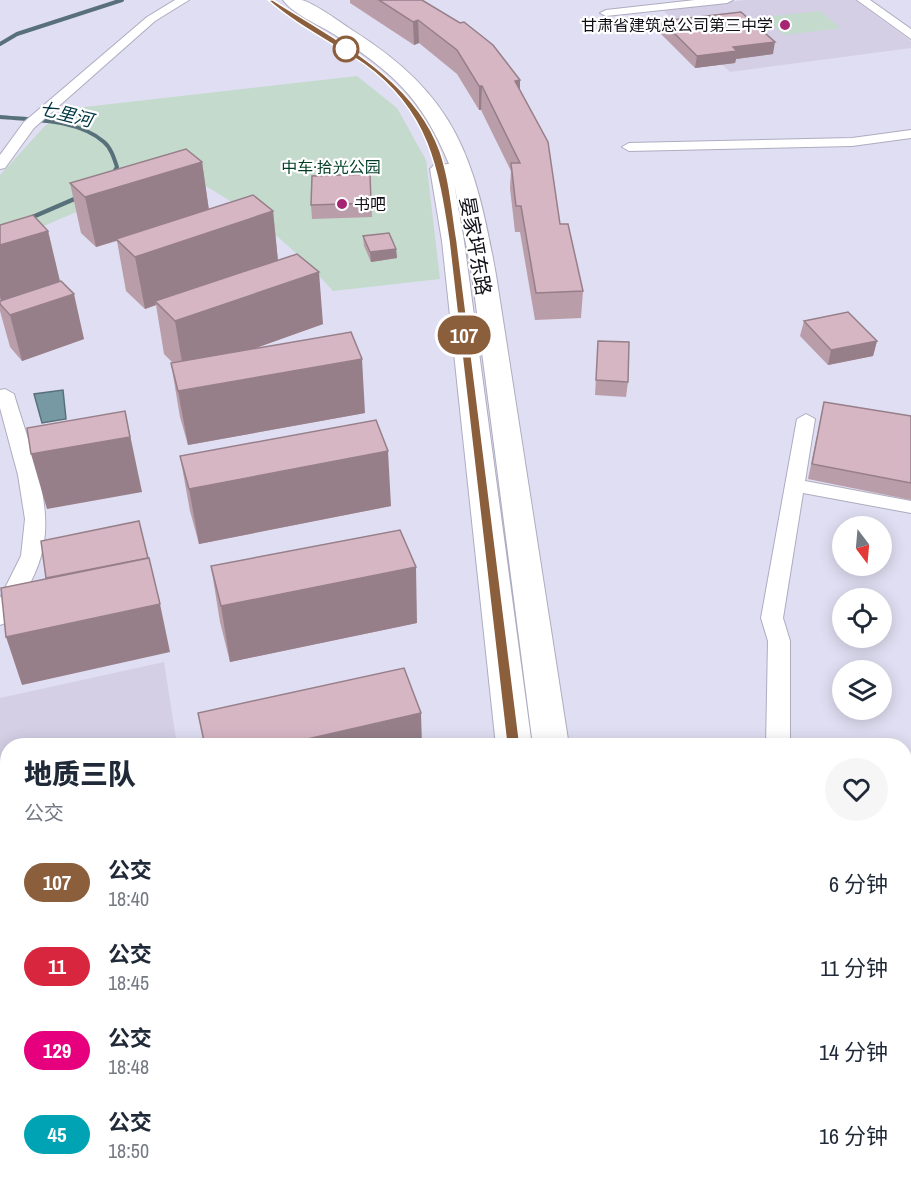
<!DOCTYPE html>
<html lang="zh">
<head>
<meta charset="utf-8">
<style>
	:root { --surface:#fff; --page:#f6f6f7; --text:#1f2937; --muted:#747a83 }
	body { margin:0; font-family:"Archivo Narrow","Noto Sans SC",sans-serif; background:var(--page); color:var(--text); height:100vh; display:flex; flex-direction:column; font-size:22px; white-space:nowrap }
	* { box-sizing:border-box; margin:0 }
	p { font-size:20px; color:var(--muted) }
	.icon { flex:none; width:33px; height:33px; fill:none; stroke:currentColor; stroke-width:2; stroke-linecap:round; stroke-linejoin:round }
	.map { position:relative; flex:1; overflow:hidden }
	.side { position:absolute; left:0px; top:738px; width:912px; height:452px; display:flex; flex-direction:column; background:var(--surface); border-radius:24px 24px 0 0; box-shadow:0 3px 15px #0003 }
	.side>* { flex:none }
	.badge { padding:0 12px; border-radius:20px; font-size:21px; line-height:39px }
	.needle { width:39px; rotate:164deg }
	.buttons { position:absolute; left:832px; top:516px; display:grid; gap:12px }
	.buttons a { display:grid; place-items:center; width:60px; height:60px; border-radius:50%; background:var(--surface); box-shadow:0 3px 15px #0003; font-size:30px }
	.map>.badge { position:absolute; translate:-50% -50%; box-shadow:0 0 0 3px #fff }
	.round { display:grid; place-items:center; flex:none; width:63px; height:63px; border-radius:32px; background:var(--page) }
	.overview { display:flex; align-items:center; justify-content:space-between; height:102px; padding:0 24px }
	h1 { font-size:28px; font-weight:800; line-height:45px }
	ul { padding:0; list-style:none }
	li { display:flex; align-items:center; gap:18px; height:84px; padding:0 24px }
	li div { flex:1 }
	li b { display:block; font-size:22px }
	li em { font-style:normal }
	li .badge { min-width:66px; font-weight:700; text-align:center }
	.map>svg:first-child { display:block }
</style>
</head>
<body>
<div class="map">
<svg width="911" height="1189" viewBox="0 0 911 1189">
	<rect width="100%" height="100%" fill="#e0def2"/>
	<g fill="#d4cfe5">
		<path d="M 745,0 L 855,0 L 911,41 L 911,48 L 730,72 L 663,10 Z"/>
		<path d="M 164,662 L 177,745 L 8,746 L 8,1182 L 242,1182 L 243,1189 L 0,1189 L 0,698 Z"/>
	</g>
	<g fill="#c3dacc">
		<path d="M 820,11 L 841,28 L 784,35 L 764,17 Z"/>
		<path d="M 357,76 L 397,108 L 426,160 L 440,279 L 333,291 C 289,242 234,196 173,170 L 0,245 L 0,175 L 44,127 L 67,109 Z"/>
	</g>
	<path fill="#7699a4" stroke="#58707a" stroke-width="1.5" d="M 63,390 L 66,419 L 42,423 L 34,394 Z"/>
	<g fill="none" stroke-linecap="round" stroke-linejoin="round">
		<g stroke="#58707a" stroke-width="4">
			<path d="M 0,44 L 17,34 L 122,0"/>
			<path d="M 0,117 C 33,120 78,119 104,142 C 111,148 114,158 117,167 L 112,175"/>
		</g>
		<path stroke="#58707a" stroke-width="4.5" d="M 28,219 L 79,197"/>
		<defs>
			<g id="minor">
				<path d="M 175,0 L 189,0 L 155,21 L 34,128 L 5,168 L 0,169 L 0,155 L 24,122 L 147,17 Z"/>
				<path d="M 695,0 L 733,0 L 727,3 L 606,16 L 600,13 L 606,10 Z"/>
				<path d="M 857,0 L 870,0 L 911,29 L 911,39 Z"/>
				<path d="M 911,130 L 911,138 L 852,146 L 629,151 L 622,147 L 629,143 L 852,138 Z"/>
				<path d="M 5,389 L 14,394 C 28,443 56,505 41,556 C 35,579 19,602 8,622 L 0,625 L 0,598 L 21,556 L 25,519 L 18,475 L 0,408 L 0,390 Z"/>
				<path d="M 806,414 L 815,419 L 805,481 L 911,501 L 911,513 L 803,493 L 783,618 L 790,641 L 790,746 L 766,746 L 768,641 L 761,618 L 797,419 Z"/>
				<path d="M 904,908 L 911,910 L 911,932 L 904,931 Z"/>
				<path d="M 911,1056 L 911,1085 L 904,1088 L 904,1059 Z"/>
				<path d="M 431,1182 L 461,1182 L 460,1189 L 430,1189 Z"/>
				<path d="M 739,1182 L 769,1182 L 771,1189 L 741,1189 Z"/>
			</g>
			<g id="highway">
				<path d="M 283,0 C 288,0 295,0 301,0 C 313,2 340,22 352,30 C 457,96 475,158 496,275 L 569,746 L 533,746 L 472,275 L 454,183 L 464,241 L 532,746 L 496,746 L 442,241 L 430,169 L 434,165 L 449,164 C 422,98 392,71 332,33 C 317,24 293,14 283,0 Z"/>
				<rect x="532" y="1182" width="46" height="7"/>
				<rect x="580" y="1182" width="46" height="7"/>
			</g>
		</defs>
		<use href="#minor" stroke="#aeacc0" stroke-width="2"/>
		<use href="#highway" stroke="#aeacc0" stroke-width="2"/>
		<use href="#minor" fill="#fff" fill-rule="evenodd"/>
		<use href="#highway" fill="#fff" fill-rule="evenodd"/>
	</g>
	<g fill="#b99da9">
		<path d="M 350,0 L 422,0 L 520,80 L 520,91 L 560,224 L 583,291 L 581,318 L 535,320 L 520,232 L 515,232 L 510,188 L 511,171 L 481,110 L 479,110 L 457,74 L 419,43 L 414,45 L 350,3 Z"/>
		<path d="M 662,21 L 773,54 L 736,59 L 735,63 L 695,68 L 660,33 Z"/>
		<path d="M 202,162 L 209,210 L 273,211 L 278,260 L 323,324 L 255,348 L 365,413 L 188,445 L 180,417 L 171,363 L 173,363 L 164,354 L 156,305 L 145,309 L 126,291 L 117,241 L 96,247 L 81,233 L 70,183 Z"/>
		<path d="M 370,174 L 372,217 L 312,219 L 311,205 Z"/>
		<path d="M 0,225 L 48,231 L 60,281 L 84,339 L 22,361 L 10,347 L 0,311 L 0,301 L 1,300 L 0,299 Z"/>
		<path d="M 363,236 L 396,249 L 397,258 L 371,262 L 364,246 Z"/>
		<path d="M 804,321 L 877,341 L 873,356 L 828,365 L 800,336 Z"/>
		<path d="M 598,341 L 628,382 L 626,397 L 595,395 Z"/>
		<path d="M 824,402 L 911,416 L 911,500 L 808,479 Z"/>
		<path d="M 180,456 L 391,506 L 199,544 L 190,511 Z"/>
		<path d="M 211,566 L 417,623 L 230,662 L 220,622 Z"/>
		<path d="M 904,860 L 911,861 L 911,906 L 904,905 Z"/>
		<path d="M 874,1182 L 904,1182 L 911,1189 L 870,1189 Z"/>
	</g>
	<g fill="#967f89">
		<path d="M 418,20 L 419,43 L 414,45 L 413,22 Z"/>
		<path d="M 775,42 L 773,54 L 736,59 L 735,63 L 695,68 L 697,56 L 733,47 Z"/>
		<path d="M 520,80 L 520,104 L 515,81 Z"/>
		<path d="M 479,86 L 482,86 L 481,110 L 479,110 Z"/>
		<path d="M 202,162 L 209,211 L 96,247 L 85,197 Z"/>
		<path d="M 273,211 L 278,262 L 155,301 L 156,305 L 145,309 L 135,257 Z"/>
		<path d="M 48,231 L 60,282 L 1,301 L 0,296 L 0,245 Z"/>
		<path d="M 396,249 L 397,258 L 371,262 L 370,252 Z"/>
		<path d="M 319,272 L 323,324 L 184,374 L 175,321 Z"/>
		<path d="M 74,294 L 84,339 L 22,361 L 10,315 Z"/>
		<path d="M 877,341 L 873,356 L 828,365 L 831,350 Z"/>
		<path d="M 362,359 L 365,413 L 188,445 L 178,391 Z"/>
		<path d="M 125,411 L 142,492 L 47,509 L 31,454 Z"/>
		<path d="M 388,451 L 391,506 L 199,544 L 189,489 Z"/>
		<path d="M 416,567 L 417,623 L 230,662 L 221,606 Z"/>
		<path d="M 160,604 L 170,652 L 22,685 L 6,637 Z"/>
		<path d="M 421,713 L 422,746 L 277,746 Z"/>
		<path d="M 4,768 L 8,776 L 8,820 Z"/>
		<path d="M 8,935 L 8,951 L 0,953 L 0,936 Z"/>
		<path d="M 8,1026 L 8,1042 L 0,1044 L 0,1027 Z"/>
		<path d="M 8,1170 L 8,1182 L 22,1182 L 0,1188 L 0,1172 Z"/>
		<path d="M 172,1182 L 175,1182 L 176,1189 L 173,1189 Z"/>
	</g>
	<g fill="#d7b6c4" stroke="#967f89" stroke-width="1.5">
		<path d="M 379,0 L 422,0 L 460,23 L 464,22 L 493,45 L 520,80 L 515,81 L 548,142 L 560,224 L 568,224 L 583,291 L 536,293 L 521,206 L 516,206 L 511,163 L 520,163 L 482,86 L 479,86 L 457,50 L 418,20 L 413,22 Z"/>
		<path d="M 741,12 L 775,42 L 733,47 L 737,51 L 697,56 L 662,21 Z"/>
		<path d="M 186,149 L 202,162 L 85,197 L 70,183 Z"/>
		<path d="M 370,174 L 371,203 L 311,205 L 312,176 Z"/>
		<path d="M 253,195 L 273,211 L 135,257 L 116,239 Z"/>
		<path d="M 33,215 L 48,231 L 0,245 L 0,225 Z"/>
		<path d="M 389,233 L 396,249 L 370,252 L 363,236 Z"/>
		<path d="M 297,254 L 319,272 L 175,321 L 155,301 Z"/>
		<path d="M 61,281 L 74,294 L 10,315 L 0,304 L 0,301 Z"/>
		<path d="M 848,312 L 877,341 L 831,350 L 804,321 Z"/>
		<path d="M 351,332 L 362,359 L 178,391 L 171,363 Z"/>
		<path d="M 598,341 L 629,342 L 628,382 L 596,380 Z"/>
		<path d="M 824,402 L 911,416 L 911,483 L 812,464 Z"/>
		<path d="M 125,411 L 130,437 L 31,454 L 27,428 Z"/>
		<path d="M 376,420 L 388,451 L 189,489 L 180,456 Z"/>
		<path d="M 139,521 L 148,558 L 46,578 L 41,541 Z"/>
		<path d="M 400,530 L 416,567 L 221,606 L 211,566 Z"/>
		<path d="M 149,558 L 160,604 L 6,637 L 1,588 Z"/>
		<path d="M 404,668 L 421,713 L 277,746 L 205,746 L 198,713 Z"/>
		<path d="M 4,768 L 8,820 L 8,935 L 0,936 L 0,769 Z"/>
		<path d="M 904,860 L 911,861 L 911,889 L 904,888 Z"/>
		<path d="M 8,972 L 8,1026 L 0,1027 L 0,974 Z"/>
		<path d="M 8,1114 L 8,1170 L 0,1172 L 0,1116 Z"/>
		<path d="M 911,1146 L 911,1189 L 884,1189 L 879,1182 L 904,1182 L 904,1152 Z"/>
		<path d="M 129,1182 L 172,1182 L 173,1189 L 130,1189 Z"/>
		<path d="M 323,1182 L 374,1182 L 376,1189 L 324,1189 Z"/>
	</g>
	<path fill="#8b5e3c" stroke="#fff" stroke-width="1.5" d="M 268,0 L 273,0 C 334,39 414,78 440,151 C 450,180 452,211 457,241 L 520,746 L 519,749 L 509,749 L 507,746 L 449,241 C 438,168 429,111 364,64 C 333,43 296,25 268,0 Z"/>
	<g fill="#a62471" stroke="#fff" stroke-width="2">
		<circle cx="785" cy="25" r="6"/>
		<circle cx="342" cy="204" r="6"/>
	</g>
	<circle fill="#fff" stroke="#8b5e3c" stroke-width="3" cx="346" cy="49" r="12"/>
	<g text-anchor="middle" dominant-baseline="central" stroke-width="4.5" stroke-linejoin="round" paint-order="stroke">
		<g font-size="16" fill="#111017" stroke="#fff" text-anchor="end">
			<text x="773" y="25">甘肃省建筑总公司第三中学</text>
			<text x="354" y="204" text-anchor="start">书吧</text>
		</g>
		<g font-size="16" fill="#003e26" stroke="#fff">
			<text x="331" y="167">中车·拾光公园</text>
		</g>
		<g font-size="18" font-style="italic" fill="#003644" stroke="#fff">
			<text transform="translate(66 114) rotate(14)">七里河</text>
		</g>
		<g font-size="20" fill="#111017" stroke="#fff">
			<text transform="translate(476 246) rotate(80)">晏家坪东路</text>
		</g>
	</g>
</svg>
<div class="buttons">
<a><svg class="needle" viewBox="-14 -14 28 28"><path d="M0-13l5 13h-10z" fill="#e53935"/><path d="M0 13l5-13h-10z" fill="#747a83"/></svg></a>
<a><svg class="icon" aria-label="locate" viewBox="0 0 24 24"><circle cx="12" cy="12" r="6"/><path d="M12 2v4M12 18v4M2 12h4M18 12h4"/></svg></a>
<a><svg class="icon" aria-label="layers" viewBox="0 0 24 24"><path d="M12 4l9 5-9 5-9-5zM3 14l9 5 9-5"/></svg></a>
</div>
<b class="badge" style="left:464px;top:335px;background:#8b5e3c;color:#fff">107</b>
<section class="side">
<div class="overview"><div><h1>地质三队</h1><p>公交</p></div><a class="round"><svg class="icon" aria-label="heart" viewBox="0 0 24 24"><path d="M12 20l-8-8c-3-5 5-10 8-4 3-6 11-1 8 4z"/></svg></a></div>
<ul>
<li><span class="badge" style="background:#8b5e3c;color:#fff">107</span><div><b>公交</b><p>18:40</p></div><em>6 分钟</em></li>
<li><span class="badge" style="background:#d7263d;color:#fff">11</span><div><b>公交</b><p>18:45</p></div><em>11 分钟</em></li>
<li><span class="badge" style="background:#e6007e;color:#fff">129</span><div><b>公交</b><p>18:48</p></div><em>14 分钟</em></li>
<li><span class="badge" style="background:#00a3b4;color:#fff">45</span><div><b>公交</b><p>18:50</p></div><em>16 分钟</em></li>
</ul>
</section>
</div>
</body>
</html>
